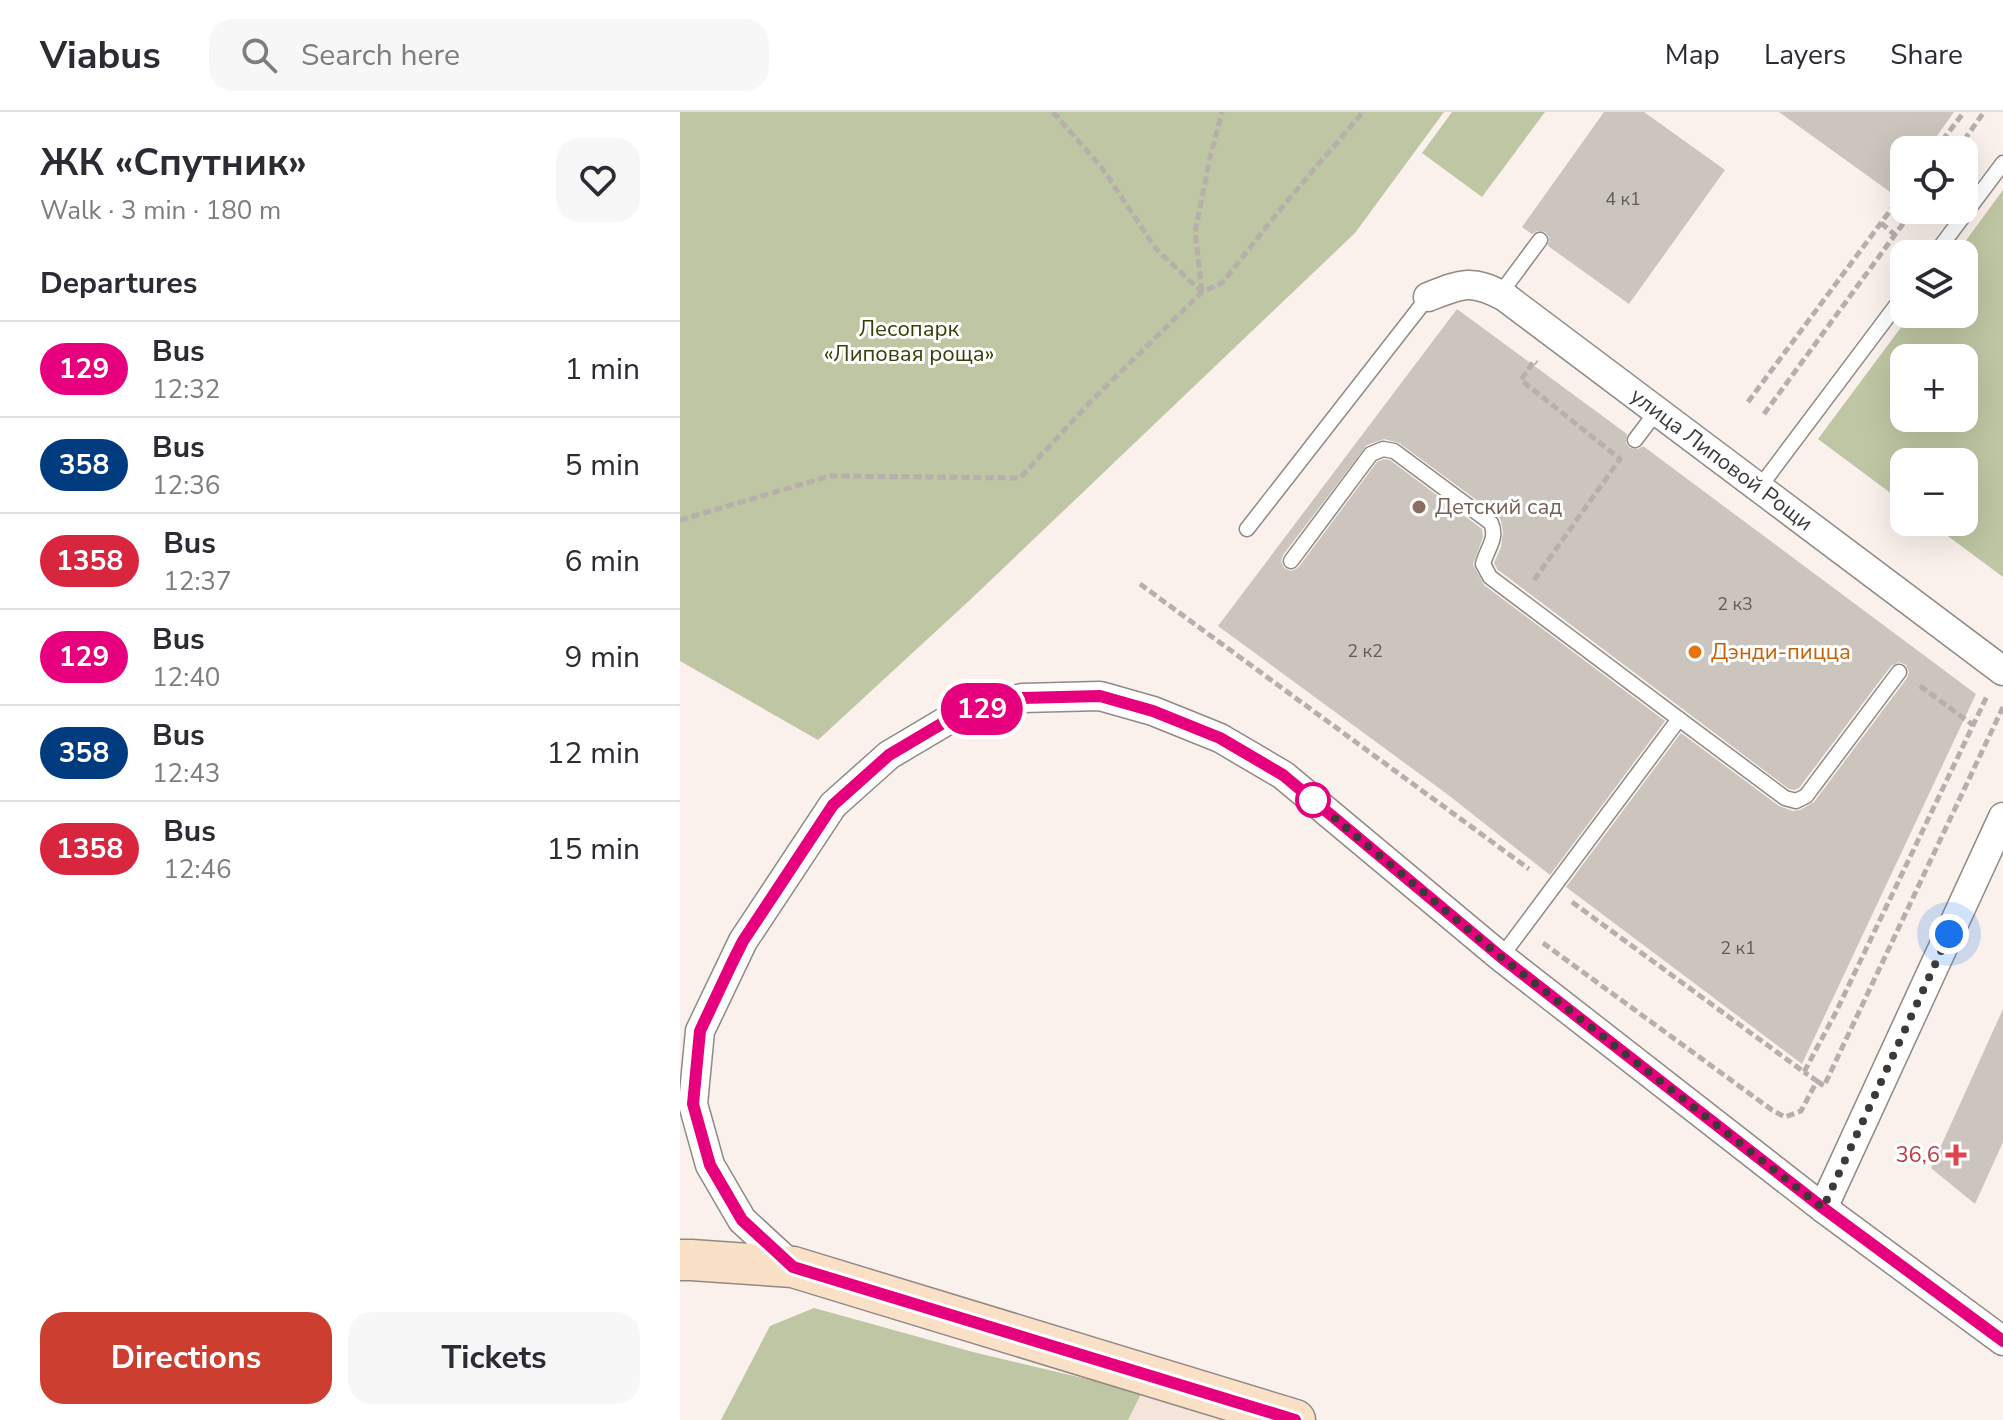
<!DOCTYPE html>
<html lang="en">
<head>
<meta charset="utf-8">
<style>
	:root { --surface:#fff; --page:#f7f7f7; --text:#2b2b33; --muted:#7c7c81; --line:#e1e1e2; --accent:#cb3e30 }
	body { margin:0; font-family:"Nunito Sans",sans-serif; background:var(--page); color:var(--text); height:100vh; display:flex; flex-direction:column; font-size:30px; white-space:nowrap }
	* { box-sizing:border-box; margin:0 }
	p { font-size:26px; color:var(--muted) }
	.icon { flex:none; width:44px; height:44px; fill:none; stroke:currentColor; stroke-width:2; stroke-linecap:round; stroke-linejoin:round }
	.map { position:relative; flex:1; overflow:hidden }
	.side { display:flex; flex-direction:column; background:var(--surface); width:680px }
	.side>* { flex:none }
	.badge { padding:0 16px; border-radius:26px; font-size:28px; line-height:52px }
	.tools { position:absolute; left:1210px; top:24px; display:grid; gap:16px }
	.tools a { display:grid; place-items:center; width:88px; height:88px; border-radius:16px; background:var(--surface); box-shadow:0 8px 32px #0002; font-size:40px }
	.you { position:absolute; width:40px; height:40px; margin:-20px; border:6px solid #fff; border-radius:50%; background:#1a73e8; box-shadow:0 0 0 12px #1a73e833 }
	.map>.badge { position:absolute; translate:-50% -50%; box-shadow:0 0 0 4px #fff }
	h2 { padding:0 40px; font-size:30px; line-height:72px }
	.round { display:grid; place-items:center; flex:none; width:84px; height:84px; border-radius:24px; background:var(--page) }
	.overview { display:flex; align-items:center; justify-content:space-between; height:136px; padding:0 40px }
	h1 { font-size:38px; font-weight:700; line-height:60px }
	.action { display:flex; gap:16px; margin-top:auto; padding:16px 40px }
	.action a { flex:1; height:92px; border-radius:24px; background:var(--accent); color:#fff; font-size:32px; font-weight:700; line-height:92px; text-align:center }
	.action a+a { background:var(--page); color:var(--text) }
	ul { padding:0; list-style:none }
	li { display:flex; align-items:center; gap:24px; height:96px; padding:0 40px; border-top:2px solid var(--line) }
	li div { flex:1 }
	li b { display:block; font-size:30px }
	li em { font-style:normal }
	li .badge { min-width:88px; font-weight:700; text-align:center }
	header { display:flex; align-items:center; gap:48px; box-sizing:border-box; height:112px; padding:0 40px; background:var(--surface); border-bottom:2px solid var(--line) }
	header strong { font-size:38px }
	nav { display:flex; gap:44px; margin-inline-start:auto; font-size:28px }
	.search { width:560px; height:72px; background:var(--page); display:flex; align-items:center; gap:20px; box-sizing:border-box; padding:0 28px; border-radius:24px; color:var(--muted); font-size:30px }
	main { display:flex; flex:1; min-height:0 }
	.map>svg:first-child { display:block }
</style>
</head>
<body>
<header>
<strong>Viabus</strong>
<div class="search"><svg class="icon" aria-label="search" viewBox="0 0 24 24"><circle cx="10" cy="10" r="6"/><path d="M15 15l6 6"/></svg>Search here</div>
<nav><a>Map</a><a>Layers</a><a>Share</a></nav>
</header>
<main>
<section class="side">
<div class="overview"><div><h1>ЖК «Спутник»</h1><p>Walk · 3 min · 180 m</p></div><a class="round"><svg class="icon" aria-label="heart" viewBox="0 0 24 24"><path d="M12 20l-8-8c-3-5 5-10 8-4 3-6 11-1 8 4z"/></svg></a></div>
<h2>Departures</h2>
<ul>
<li><span class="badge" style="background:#e6007e;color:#fff">129</span><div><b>Bus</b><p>12:32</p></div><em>1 min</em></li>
<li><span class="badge" style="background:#003b80;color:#fff">358</span><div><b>Bus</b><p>12:36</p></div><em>5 min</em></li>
<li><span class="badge" style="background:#d7263d;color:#fff">1358</span><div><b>Bus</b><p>12:37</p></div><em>6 min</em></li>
<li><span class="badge" style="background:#e6007e;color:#fff">129</span><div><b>Bus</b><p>12:40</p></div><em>9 min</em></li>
<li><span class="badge" style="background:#003b80;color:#fff">358</span><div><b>Bus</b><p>12:43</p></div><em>12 min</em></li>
<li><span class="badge" style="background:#d7263d;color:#fff">1358</span><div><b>Bus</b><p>12:46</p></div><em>15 min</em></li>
</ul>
<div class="action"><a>Directions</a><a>Tickets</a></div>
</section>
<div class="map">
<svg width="1323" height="1308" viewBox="0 0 1323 1308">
	<rect width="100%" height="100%" fill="#faf1ec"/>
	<path fill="#f4e4da" d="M 462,1280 L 539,1308 L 448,1308 Z"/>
	<g fill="#bec6a3" fill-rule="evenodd">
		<path d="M 0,0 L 764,0 L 675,121 L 291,487 L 138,628 L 0,549 Z"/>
		<path d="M 772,0 L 865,0 L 802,85 L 742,41 Z"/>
		<path d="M 1323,78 L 1323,465 L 1249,410 L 1284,410 L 1284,350 L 1224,350 L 1224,391 L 1138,327 L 1231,202 L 1284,202 L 1284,142 L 1276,142 ZM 1284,246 L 1284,306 L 1224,306 L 1224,246 Z"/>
		<path d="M 134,1196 L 293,1240 L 462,1280 L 448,1308 L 41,1308 L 90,1214 Z"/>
	</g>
	<g fill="#ccc5be">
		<path d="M 924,0 L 964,0 L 1045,58 L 949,192 L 868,134 L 869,125 L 865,120 L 857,119 L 852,122 L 842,115 Z"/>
		<path d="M 1099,0 L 1274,0 L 1247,38 L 1224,38 L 1224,90 Z"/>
		<path d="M 777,197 L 947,322 L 946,331 L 950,336 L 958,337 L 963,334 L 1296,582 L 1122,952 L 886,775 L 1001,621 L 1099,694 L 1113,699 L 1120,698 L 1134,690 L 1227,566 L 1229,560 L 1226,553 L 1219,550 L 1211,554 L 1119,676 L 1115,678 L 1109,677 L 818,458 L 814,451 L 821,435 L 823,421 L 821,408 L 817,403 L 719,331 L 704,327 L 687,333 L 603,443 L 601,449 L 604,456 L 611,459 L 618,456 L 697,350 L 704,347 L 710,348 L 802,417 L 803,425 L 793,452 L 804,473 L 985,609 L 870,763 L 767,682 L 538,514 Z"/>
		<path d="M 1323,897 L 1323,1030 L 1295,1092 L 1251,1056 Z"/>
	</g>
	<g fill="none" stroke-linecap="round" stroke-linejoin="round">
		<defs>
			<g id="lane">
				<path d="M 1255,142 L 1323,51"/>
				<path d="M 820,182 L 860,128"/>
				<path d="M 955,328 L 977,299"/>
				<path d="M 1079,376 L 1224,183"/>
				<path d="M 567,417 L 748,185"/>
				<path d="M 611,449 L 691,342 L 703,337 L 714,339 L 811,411 C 818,427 807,436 803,452 L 810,465 L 999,607 L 821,845"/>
				<path d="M 999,607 L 1105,686 L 1116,689 L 1126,684 L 1219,560"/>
			</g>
			<g id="street">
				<path id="s1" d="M 748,185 C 783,171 792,167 825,185 L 1323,559"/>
				<path d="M 1143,1096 L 1323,705"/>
				<path d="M 113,1155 L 62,1108 L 30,1053 L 13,992 L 20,919 L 63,829 L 153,693 L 209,643 L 273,605 L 342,586 L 420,584 L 473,599 L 540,626 L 603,663 L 821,845 L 1143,1096 L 1323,1229"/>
			</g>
			<path id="secondary" d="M 0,1148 L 11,1148 L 113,1155 L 615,1308"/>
		</defs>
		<use href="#lane" stroke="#918984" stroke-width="17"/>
		<use href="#street" stroke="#918984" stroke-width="31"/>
		<use href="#secondary" stroke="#918984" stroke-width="43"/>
		<g stroke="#b6afab" stroke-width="5" stroke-dasharray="8 4" stroke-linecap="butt">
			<path d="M 373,0 L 422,56 L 476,137 L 522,180"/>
			<path d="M 1255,38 L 1284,0"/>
			<path d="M 1277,38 L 1304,0"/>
			<path d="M 1201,111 L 1215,123"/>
			<path d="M 522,179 L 515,120 L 530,46 L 542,0"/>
			<path d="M 1068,290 L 1224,80"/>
			<path d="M 1084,302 L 1233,98"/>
			<path d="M 0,408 L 150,364 L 340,366 L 414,286 L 522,180 L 542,171 L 603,94 L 683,0"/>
			<path d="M 854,468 L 940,347 L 841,268 L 854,249 L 857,251"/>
			<path d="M 460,472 L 849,757"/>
			<path d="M 1240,574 L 1293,613"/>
			<path d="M 892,790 L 1124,960 L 1155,902 L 1307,584"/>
			<path d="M 863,831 L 1092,998 L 1105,1005 L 1121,999 L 1137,969 L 1124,960"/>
			<path d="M 1137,969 L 1144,974 L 1323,595"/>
		</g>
		<use href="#lane" stroke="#fff" stroke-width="14"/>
		<use href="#street" stroke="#fff" stroke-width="28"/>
		<use href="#secondary" stroke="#fae0c7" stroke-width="40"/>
	</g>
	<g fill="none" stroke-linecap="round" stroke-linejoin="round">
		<defs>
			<path id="line" d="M 615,1308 L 113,1155 L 62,1108 L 30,1053 L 13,992 L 20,919 L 52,851 L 63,829 L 153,693 L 209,643 L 273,605 L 342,586 L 420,584 L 473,599 L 540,626 L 603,663 L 821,845 L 1143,1096 L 1323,1229"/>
		</defs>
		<use href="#line" stroke="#fff" stroke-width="18"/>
		<use href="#line" stroke="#e6007e" stroke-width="12"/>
		<path stroke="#3c3936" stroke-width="8" stroke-dasharray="0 14.4" d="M 633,688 L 821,845 L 1143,1096 L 1269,822"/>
	</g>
	<circle fill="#8d6e63" stroke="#fff" stroke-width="3" cx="739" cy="395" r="8"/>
	<circle fill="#e8710a" stroke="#fff" stroke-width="3" cx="1015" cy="540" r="8"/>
	<circle fill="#fff" stroke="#e6007e" stroke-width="4" cx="633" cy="688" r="16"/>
	<path fill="#e0444e" stroke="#fff" stroke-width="3" d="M1272 1031h8v8h8v8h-8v8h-8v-8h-8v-8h8z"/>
	<g text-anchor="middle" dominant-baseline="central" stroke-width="6" stroke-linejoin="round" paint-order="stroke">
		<g font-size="18" fill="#605c58">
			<text x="943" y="87">4 к1</text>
			<text x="1055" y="492">2 к3</text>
			<text x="685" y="539">2 к2</text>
			<text x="1058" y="836">2 к1</text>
		</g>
		<g font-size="22" fill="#373e08" stroke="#fff">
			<text x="229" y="217">Лесопарк<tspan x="229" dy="25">«Липовая роща»</tspan></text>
		</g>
		<g font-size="22" fill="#3c3936" stroke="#fff">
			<text stroke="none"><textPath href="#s1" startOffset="352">улица Липовой Рощи</textPath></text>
		</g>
		<g font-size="22" fill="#785e54" stroke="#fff" text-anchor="start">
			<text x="755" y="395">Детский сад</text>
		</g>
		<g font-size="22" fill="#c56008" stroke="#fff" text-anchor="start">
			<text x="1031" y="540">Дэнди-пицца</text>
		</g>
		<g font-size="22" fill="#be3a42" stroke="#fff" text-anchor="end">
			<text x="1260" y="1043">36,6</text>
		</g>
	</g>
</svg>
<div class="tools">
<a><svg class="icon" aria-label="locate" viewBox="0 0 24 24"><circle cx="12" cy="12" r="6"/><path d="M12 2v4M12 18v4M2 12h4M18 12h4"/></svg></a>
<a><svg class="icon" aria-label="layers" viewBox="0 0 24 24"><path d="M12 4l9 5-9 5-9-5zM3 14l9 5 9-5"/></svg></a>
<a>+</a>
<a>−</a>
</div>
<div class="you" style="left:1269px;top:822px"></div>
<b class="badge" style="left:302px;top:597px;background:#e6007e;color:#fff">129</b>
</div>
</main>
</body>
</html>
